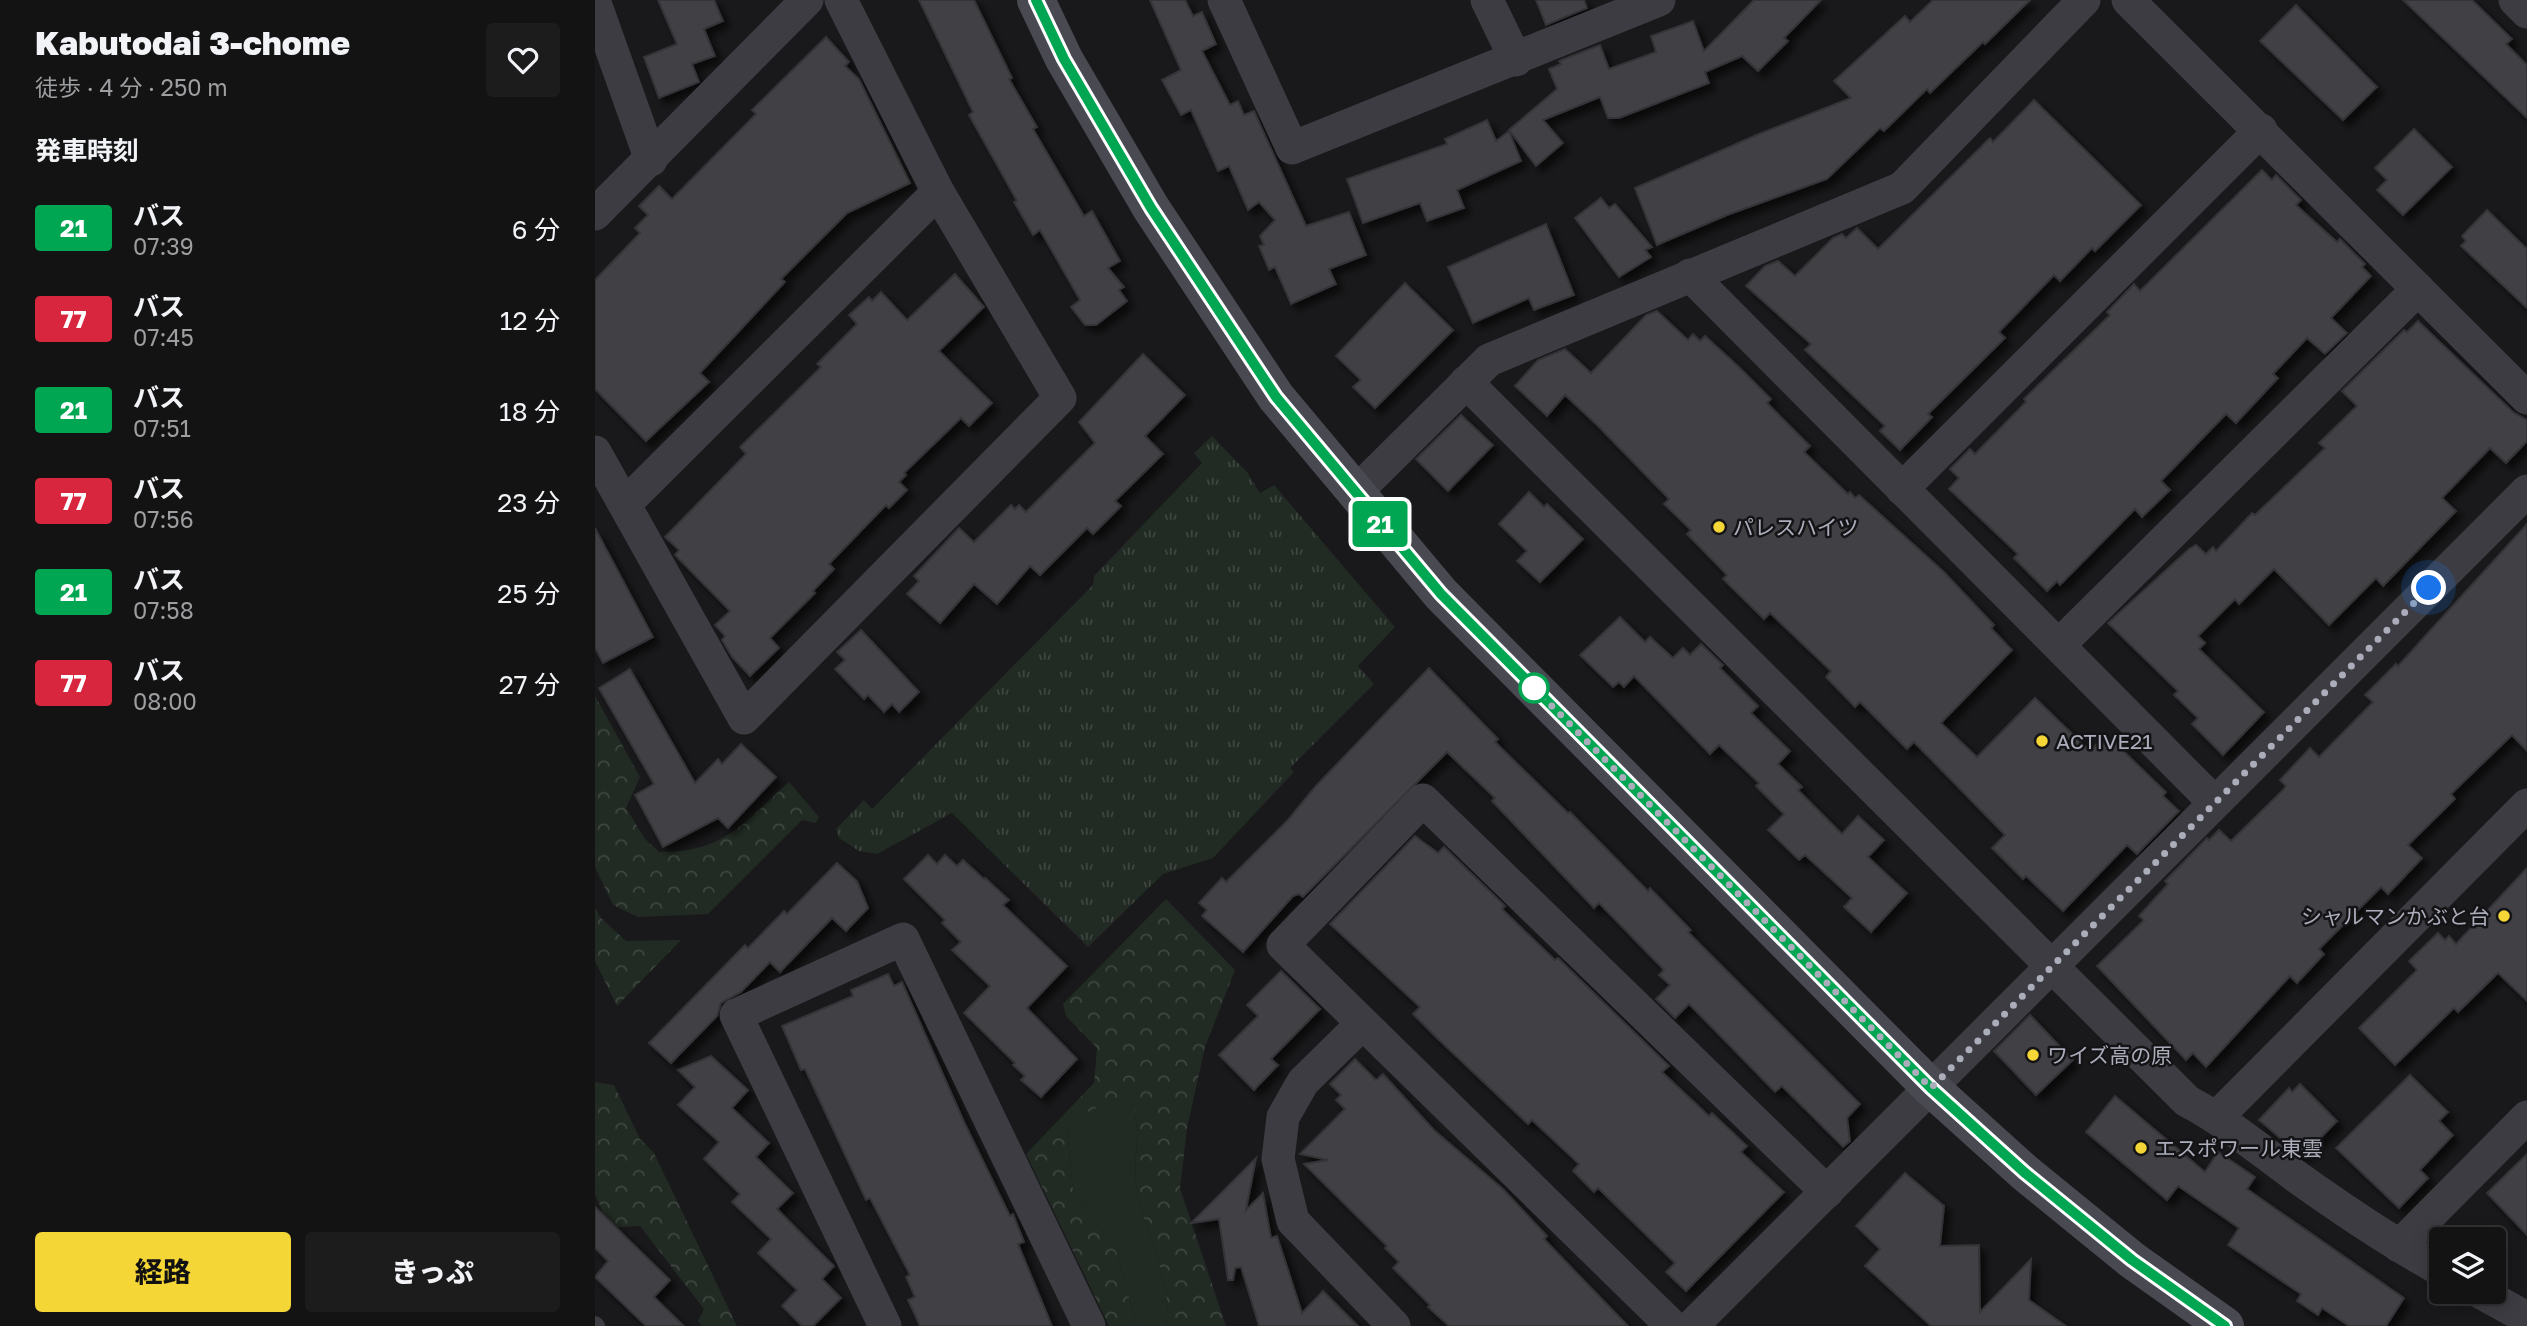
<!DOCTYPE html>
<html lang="ja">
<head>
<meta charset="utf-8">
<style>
	:root { --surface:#131314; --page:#1c1c1d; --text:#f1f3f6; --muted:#9d9ea0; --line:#323234; --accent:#f5d637 }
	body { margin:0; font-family:"Golos Text","Noto Sans JP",sans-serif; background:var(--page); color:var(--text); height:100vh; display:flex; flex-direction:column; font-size:26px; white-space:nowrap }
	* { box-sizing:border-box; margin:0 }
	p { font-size:23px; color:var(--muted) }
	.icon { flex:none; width:38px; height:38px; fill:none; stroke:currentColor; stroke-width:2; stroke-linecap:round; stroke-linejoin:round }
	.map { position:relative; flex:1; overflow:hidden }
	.details { display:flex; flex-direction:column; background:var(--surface); width:595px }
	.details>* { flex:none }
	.badge { padding:0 14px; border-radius:5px; font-size:24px; line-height:46px }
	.tools { position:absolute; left:1834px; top:1227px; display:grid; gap:14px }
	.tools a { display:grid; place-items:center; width:77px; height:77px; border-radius:7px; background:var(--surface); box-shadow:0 4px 18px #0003,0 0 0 2px var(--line); font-size:35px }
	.you { position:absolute; width:35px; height:35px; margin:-18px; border:5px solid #fff; border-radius:50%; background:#1a73e8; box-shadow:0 0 0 10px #1a73e833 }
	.map>.badge { position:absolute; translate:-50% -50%; box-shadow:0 0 0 4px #fff }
	h2 { padding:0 35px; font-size:26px; line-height:63px }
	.round { display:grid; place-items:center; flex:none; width:74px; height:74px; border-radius:7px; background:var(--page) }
	.head { display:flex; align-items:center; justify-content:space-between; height:119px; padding:0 35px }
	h1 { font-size:33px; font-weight:800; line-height:52px }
	.primary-button { display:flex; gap:14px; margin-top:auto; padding:14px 35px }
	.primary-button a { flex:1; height:80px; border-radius:7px; background:var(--accent); color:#111; font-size:28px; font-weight:800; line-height:80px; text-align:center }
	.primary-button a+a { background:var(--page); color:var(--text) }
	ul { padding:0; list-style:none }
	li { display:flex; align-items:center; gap:21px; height:91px; padding:0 35px }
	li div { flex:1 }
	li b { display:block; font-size:26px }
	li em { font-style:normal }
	li .badge { min-width:77px; font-weight:700; text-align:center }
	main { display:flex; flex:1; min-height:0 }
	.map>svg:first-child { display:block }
</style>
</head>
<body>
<main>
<section class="details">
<div class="head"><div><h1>Kabutodai 3-chome</h1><p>徒歩 · 4 分 · 250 m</p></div><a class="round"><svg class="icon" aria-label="heart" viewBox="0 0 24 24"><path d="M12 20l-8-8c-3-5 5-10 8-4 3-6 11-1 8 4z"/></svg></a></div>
<h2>発車時刻</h2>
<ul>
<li><span class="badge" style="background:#00a651;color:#fff">21</span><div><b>バス</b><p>07:39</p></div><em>6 分</em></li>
<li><span class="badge" style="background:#d7263d;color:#fff">77</span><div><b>バス</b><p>07:45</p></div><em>12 分</em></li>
<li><span class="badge" style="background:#00a651;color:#fff">21</span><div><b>バス</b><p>07:51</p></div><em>18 分</em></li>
<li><span class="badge" style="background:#d7263d;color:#fff">77</span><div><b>バス</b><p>07:56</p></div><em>23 分</em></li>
<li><span class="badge" style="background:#00a651;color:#fff">21</span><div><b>バス</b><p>07:58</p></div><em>25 分</em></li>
<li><span class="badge" style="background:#d7263d;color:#fff">77</span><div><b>バス</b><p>08:00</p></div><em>27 分</em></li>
</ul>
<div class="primary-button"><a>経路</a><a>きっぷ</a></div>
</section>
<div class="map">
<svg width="1932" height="1326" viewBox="0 0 1932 1326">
	<defs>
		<pattern id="forest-crowns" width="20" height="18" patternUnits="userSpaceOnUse" patternTransform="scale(1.75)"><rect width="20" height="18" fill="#212a23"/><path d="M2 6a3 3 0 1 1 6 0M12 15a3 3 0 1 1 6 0" fill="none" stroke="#3f4641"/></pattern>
		<pattern id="park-tufts" width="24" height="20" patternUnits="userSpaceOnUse" patternTransform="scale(1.75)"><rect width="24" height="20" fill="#212a23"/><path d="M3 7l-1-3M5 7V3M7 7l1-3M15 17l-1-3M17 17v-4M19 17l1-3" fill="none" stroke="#3f4641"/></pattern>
		<filter id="shadow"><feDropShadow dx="6" dy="6" stdDeviation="3.5" flood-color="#0009"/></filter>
	</defs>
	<rect width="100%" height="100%" fill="#19191b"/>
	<path fill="#212a23" d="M 526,1097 L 536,1101 C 548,1135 538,1150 541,1182 C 546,1230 579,1276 571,1326 L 542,1326 L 521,1251 L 478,1190 L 472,1128 L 487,1114 Z"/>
	<g fill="url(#forest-crowns)">
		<path d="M 0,696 L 45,777 L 31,808 L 50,839 L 64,852 C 130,852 148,823 194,782 L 224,817 L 221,823 L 207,820 L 113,914 L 43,917 L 18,905 L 0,867 Z"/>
		<path d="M 571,899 L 640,970 L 610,1047 L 592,1128 L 585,1188 L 631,1326 L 571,1326 C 579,1276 546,1230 541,1182 C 538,1150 548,1135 536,1101 L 526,1097 L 488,1114 L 472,1129 L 478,1190 L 521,1251 L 542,1326 L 514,1326 L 431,1154 L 499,1083 L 502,1048 L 471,1016 L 468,1004 Z"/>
		<path d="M 0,908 L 6,918 L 31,941 L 86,940 L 22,1006 L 0,961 Z"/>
		<path d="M 0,1082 L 19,1085 L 45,1139 L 59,1153 L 142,1326 L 107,1326 L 103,1321 L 109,1309 L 45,1226 L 3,1228 L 7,1210 L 0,1194 Z"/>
	</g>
	<path fill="url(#park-tufts)" d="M 617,436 L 652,472 L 665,493 L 679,485 L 800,627 L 763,666 L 779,684 L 695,768 L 699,772 L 618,858 L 568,874 L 493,947 L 357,813 L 282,854 L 264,851 L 244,838 L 241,829 L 269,800 L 277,809 L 498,585 L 499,576 L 607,463 L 599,453 Z"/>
	<g fill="#414145" stroke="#343337" stroke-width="2" filter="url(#shadow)">
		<path d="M 63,0 L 119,0 L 128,21 L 109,29 L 120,56 L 97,64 L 104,82 L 64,98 L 49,57 L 82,44 Z"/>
		<path d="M 324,0 L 379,0 L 417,78 L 414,79 L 442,127 L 438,129 L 489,216 L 497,211 L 525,261 L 513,268 L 529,287 L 524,290 L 532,301 L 501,325 L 490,325 L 476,307 L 485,300 L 445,230 L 438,235 L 419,202 L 422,201 L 374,115 L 378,112 Z"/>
		<path d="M 555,0 L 590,0 L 598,16 L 607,12 L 621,44 L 607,51 L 635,105 L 643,101 L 649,115 L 659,111 L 711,226 L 754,212 L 771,255 L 734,269 L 741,284 L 696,304 L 680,267 L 674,270 L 664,246 L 669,245 L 665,236 L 680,220 L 664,202 L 653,210 L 634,166 L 623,171 L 596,110 L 586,115 L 567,80 L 586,70 Z"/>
		<path d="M 941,0 L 989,0 L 992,8 L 951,25 Z"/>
		<path d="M 1159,0 L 1226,0 L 1189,38 L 1193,41 L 1163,71 L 1147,56 L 1110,72 L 1114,83 L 1024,118 L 1013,118 L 1005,97 L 948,120 L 968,143 L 941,166 L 914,130 L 962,89 L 954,69 L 966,64 L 964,61 L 1005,45 L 1014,69 L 1061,52 L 1056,36 L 1098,21 L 1109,51 Z"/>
		<path d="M 1338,0 L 1435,0 L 1390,44 L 1388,42 L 1335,93 L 1332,89 L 1289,131 L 1285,128 L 1232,179 L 1132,215 L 1062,245 L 1040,188 L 1164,134 L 1256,98 L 1239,81 L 1310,16 L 1315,22 Z"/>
		<path d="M 1808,0 L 1877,0 L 1917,39 L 1911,44 L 1932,65 L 1932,118 Z"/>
		<path d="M 1701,5 L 1782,87 L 1748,120 L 1665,41 Z"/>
		<path d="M 231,37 L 254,62 L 250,66 L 264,79 L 315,183 L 252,213 L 186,279 L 190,282 L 105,373 L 114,382 L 51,441 L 0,389 L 0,280 L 45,233 L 40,228 L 53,215 L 44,206 L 64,186 L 77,199 L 161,114 L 157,110 Z"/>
		<path d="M 1439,100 L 1546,205 L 1500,251 L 1497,248 L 1465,281 L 1459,275 L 1404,332 L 1410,338 L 1333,414 L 1337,417 L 1305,450 L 1285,431 L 1290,426 L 1210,350 L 1216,344 L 1151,286 L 1170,266 L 1183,261 L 1200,276 L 1238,238 L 1247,234 L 1251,238 L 1262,228 L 1283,249 L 1395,138 L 1398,142 Z"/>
		<path d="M 892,120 L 901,141 L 914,131 L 926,161 L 862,190 L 869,208 L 832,221 L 825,203 L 768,223 L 752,179 L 852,144 L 850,139 Z"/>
		<path d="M 1819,129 L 1857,167 L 1808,215 L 1782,190 L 1792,180 L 1780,168 Z"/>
		<path d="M 1667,170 L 1677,180 L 1681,175 L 1706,200 L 1701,205 L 1742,242 L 1745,239 L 1770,264 L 1767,267 L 1776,276 L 1736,318 L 1752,333 L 1730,354 L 1712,338 L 1678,374 L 1683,378 L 1641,423 L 1631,414 L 1566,481 L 1575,490 L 1547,517 L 1540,509 L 1465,585 L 1462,581 L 1452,591 L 1419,558 L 1423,554 L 1354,489 L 1364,478 L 1355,469 L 1375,449 L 1380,454 L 1431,402 L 1429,399 L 1515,315 L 1512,312 L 1539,284 L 1545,291 Z"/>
		<path d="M 1006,198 L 1014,208 L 1020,204 L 1057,247 L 1050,250 L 1056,257 L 1024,277 L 980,218 Z"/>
		<path d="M 1892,210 L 1932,249 L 1932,308 L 1866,246 L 1871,241 L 1867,236 Z"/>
		<path d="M 951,224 L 979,295 L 939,310 L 934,298 L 878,323 L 853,267 Z"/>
		<path d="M 360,274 L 389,307 L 344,351 L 397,403 L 374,426 L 366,418 L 309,473 L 311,475 L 304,482 L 312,490 L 294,508 L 291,505 L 234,564 L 239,569 L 218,591 L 220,593 L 175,638 L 184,648 L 155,676 L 137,657 L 127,640 L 130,636 L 120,625 L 135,611 L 80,555 L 84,550 L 70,537 L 151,454 L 145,447 L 226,367 L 222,364 L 262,324 L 254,315 L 274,297 L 277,301 L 286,292 L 312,320 Z"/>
		<path d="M 810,283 L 858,330 L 780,408 L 758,387 L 766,380 L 741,356 Z"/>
		<path d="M 1062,311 L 1093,340 L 1098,334 L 1105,341 L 1110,336 L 1145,368 L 1176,399 L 1172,403 L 1215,446 L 1209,452 L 1253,494 L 1255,492 L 1260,498 L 1264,495 L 1349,572 L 1399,625 L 1396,628 L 1417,650 L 1346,723 L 1382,757 L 1440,698 L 1495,751 L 1506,740 L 1513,748 L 1519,742 L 1571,792 L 1568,796 L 1584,811 L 1542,854 L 1532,845 L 1468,911 L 1431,876 L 1428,879 L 1397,848 L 1410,835 L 1319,742 L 1312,749 L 1265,702 L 1260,707 L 1231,677 L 1236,671 L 1175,613 L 1169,619 L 1128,579 L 1132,575 L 1092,534 L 1096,530 L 1069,504 L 1074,499 L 1003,426 L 970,395 L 952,416 L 920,386 L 943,360 L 970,349 L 996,373 L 1051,315 Z"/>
		<path d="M 1823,321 L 1918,412 L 1932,420 L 1932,441 L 1911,463 L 1895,448 L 1847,498 L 1861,511 L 1788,586 L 1781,578 L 1734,625 L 1679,569 L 1644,604 L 1640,599 L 1603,636 L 1610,643 L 1604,649 L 1669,712 L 1628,755 L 1597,724 L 1603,718 L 1579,695 L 1583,691 L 1513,623 L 1594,549 L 1601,545 L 1611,554 L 1618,547 L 1621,551 L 1657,513 L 1660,515 L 1730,448 L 1724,443 L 1762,406 L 1747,391 L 1809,330 L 1812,332 Z"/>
		<path d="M 548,354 L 590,395 L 550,436 L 568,454 L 520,501 L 526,506 L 498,534 L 492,528 L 445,575 L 435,566 L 402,604 L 379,584 L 345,623 L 312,594 L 324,581 L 319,576 L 364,528 L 379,542 L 416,505 L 420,509 L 424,505 L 431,512 L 500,443 L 484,422 Z"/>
		<path d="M 866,415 L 898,445 L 853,491 L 821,459 Z"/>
		<path d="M 934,492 L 949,507 L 952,504 L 988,539 L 945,582 L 922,561 L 932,551 L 904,524 Z"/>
		<path d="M 1932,524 L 1932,751 L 1917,735 L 1856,794 L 1860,799 L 1813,845 L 1827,858 L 1793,894 L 1786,887 L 1724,949 L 1729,954 L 1702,983 L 1695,976 L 1611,1067 L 1598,1053 L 1591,1060 L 1502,966 L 1549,920 L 1544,916 L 1573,884 L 1570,881 L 1612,838 L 1614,840 L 1624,830 L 1636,841 L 1688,790 L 1691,786 L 1685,780 L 1715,748 L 1724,757 L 1778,702 L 1770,695 L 1801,664 L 1803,666 Z"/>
		<path d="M 0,528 L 58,637 L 8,663 L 0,648 Z"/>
		<path d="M 1025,617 L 1050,642 L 1055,637 L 1078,658 L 1088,648 L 1095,655 L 1106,644 L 1128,665 L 1125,668 L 1163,706 L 1156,713 L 1195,751 L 1183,764 L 1207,787 L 1203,790 L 1247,834 L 1263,816 L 1289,840 L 1273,857 L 1312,893 L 1276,932 L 1249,907 L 1257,898 L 1210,855 L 1204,860 L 1173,830 L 1189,814 L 1161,786 L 1164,783 L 1124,745 L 1115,754 L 1039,676 L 1029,687 L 1024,682 L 1018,687 L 985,655 Z"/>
		<path d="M 266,630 L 324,692 L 304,712 L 297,704 L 289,712 L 273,695 L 269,699 L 240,669 L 250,660 L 242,652 Z"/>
		<path d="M 834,668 L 903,739 L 900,742 L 973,813 L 975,812 L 1053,891 L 1055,888 L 1096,930 L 1093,932 L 1265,1104 L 1252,1118 L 1255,1141 L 1248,1147 L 1187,1086 L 1180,1092 L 1094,1004 L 1080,1018 L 1061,999 L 1075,985 L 1064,975 L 1069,970 L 1004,903 L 999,908 L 897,801 L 900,798 L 852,752 L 708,897 L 704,894 L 698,896 L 648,952 L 607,916 L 612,910 L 604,903 L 627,878 L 631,882 L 693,820 L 720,787 Z"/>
		<path d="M 35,669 L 100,783 L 123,759 L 127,764 L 146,744 L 181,777 L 133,828 L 123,818 L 68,847 L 40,795 L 59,784 L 4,688 Z"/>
		<path d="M 820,836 L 843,853 L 849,847 L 910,906 L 907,909 L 960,960 L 963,958 L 1074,1066 L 1067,1072 L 1114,1116 L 1117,1113 L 1152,1146 L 1146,1152 L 1189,1192 L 1091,1291 L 1071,1272 L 1080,1263 L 1003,1188 L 999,1192 L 978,1171 L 984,1164 L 937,1120 L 933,1124 L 843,1039 L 818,1014 L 825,1007 L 735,924 Z"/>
		<path d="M 333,855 L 342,864 L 350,855 L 362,866 L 368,860 L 389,879 L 390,878 L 414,900 L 408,905 L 472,966 L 432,1008 L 482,1059 L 446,1097 L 426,1080 L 430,1076 L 418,1065 L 420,1063 L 369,1013 L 395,986 L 357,950 L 366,942 L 347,923 L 350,920 L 309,879 Z"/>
		<path d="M 242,863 L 262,881 L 273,908 L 251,931 L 237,918 L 185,972 L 175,962 L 146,992 L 126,1003 L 122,1016 L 76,1063 L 54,1043 L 150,945 L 153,948 L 189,911 L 192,914 Z"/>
		<path d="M 1932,868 L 1932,1001 L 1903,973 L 1863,1012 L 1859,1008 L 1800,1065 L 1764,1028 L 1822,970 L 1814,961 L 1843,933 L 1850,940 L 1854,936 L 1861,944 Z"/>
		<path d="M 686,971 L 725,1009 L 676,1059 L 683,1065 L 659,1090 L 624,1055 L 663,1016 L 652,1005 Z"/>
		<path d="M 293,974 L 299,986 L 307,982 L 370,1124 L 415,1216 L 418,1214 L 429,1242 L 423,1244 L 457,1326 L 325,1326 L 313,1300 L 320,1297 L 311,1277 L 315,1275 L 275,1198 L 271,1200 L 210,1069 L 206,1070 L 187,1026 L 258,996 L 256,990 Z"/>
		<path d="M 1435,1015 L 1478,1060 L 1441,1095 L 1399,1051 Z"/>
		<path d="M 116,1056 L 153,1090 L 137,1108 L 174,1143 L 161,1157 L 198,1193 L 182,1209 L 239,1266 L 227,1279 L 246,1298 L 218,1326 L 207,1326 L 187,1306 L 202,1290 L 163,1253 L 176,1239 L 137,1202 L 145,1194 L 109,1159 L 124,1142 L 83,1105 L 100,1087 L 83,1070 Z"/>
		<path d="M 760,1059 L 781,1080 L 788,1074 L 839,1130 L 908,1189 L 952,1236 L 949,1239 L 1033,1326 L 854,1326 L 833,1307 L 835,1305 L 798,1268 L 804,1262 L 790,1248 L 792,1246 L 709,1164 L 733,1160 L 705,1154 L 750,1109 L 741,1100 L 746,1095 L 735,1084 Z"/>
		<path d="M 1815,1075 L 1853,1112 L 1844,1121 L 1858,1135 L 1825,1170 L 1833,1178 L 1804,1208 L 1741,1148 Z"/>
		<path d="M 1705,1084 L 1742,1121 L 1707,1157 L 1664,1120 L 1694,1088 L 1697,1092 Z"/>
		<path d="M 1520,1096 L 1610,1172 L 1623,1152 L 1660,1177 L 1652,1189 L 1809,1298 L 1791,1326 L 1754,1326 L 1727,1308 L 1723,1315 L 1702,1301 L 1706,1294 L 1633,1245 L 1644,1228 L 1583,1186 L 1572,1200 L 1491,1132 Z"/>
		<path d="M 1932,1154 L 1932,1235 L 1892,1193 Z"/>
		<path d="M 661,1158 L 651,1210 L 668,1193 L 676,1238 L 682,1236 L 707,1313 L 728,1291 L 763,1326 L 664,1326 L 646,1267 L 640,1268 L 638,1280 L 633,1280 L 624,1219 L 596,1223 Z"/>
		<path d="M 1310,1173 L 1349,1206 L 1345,1246 L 1384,1245 L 1385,1312 L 1436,1259 L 1434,1300 L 1471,1326 L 1336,1326 L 1270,1266 L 1285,1249 L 1261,1226 Z"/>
		<path d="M 0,1207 L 75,1280 L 59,1297 L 89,1326 L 51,1326 L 0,1277 L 13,1261 L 0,1248 Z"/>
	</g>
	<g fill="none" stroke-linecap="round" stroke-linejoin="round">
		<path stroke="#3c3c42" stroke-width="18" d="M 0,1325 L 1,1326"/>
		<g stroke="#3c3c42" stroke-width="33">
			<path d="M 629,0 L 697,148 L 1064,0"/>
			<path d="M 892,0 L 921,60"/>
			<path d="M 1533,0 L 1932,398"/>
			<path d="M 1920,0 L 1932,12"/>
			<path d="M 0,3 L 56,160"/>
			<path d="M 0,214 L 212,0"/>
			<path d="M 1095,275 L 1619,802"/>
			<path d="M 871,382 L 1592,1101 C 1632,1122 1666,1151 1702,1177 C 1748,1210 1796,1242 1846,1270"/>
			<path d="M 0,452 L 149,718 L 465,398 L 343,192 L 246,0"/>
			<path d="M 1307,489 L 1666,130"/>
			<path d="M 759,494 L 894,360 L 1307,188 L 1489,0"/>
			<path d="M 30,504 L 343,192"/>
			<path d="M 1464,645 L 1823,289"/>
			<path d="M 767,1024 L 708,1082 L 688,1117 L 683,1159 L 698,1221 L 799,1326"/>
			<path d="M 1622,1117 L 1932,805"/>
			<path d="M 1804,1246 L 1932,1117"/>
			<path d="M 1885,1292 L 1932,1318"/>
			<path d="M 290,1326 L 141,1015 L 308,939 L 494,1326"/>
			<path d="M 1077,1326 L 688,945 L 828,800 L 1232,1192"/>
			<path d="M 1097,1326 L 1932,491"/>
		</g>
		<path stroke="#484951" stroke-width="38" d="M 441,0 L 469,59 L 556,208 L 681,397 L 846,594 L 1336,1088 L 1429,1172 L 1537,1260 L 1630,1326"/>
	</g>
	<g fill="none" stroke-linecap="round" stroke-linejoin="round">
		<defs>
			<path id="line" d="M 441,0 L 469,59 L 556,208 L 681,397 L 846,594 L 1336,1088 L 1429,1172 L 1537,1260 L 1630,1326"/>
		</defs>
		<use href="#line" stroke="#fff" stroke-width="16"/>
		<use href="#line" stroke="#00a651" stroke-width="10"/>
		<path stroke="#abadbb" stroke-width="7" stroke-dasharray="0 12.6" d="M 939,688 L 1336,1088 L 1834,588"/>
	</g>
	<g fill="#f5d637" stroke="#141416" stroke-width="2.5">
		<circle cx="1124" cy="527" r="7"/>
		<circle cx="1447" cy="741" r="7"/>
		<circle cx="1909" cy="916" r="7"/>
		<circle cx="1438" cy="1055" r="7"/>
		<circle cx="1546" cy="1148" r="7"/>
	</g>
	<circle fill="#fff" stroke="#00a651" stroke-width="3.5" cx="939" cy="688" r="14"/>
	<g text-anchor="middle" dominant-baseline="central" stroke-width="5" stroke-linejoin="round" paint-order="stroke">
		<g font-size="21" fill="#abadbb" stroke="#141416" text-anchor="start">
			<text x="1138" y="527">パレスハイツ</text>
			<text x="1461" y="741">ACTIVE21</text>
			<text x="1895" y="916" text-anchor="end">シャルマンかぶと台</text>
			<text x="1452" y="1055">ワイズ高の原</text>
			<text x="1560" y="1148">エスポワール東雲</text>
		</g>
	</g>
</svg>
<div class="tools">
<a><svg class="icon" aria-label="layers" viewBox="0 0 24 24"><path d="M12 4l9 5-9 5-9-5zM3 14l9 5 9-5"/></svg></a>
</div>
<div class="you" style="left:1834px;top:588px"></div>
<b class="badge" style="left:785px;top:524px;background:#00a651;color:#fff">21</b>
</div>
</main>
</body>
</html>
